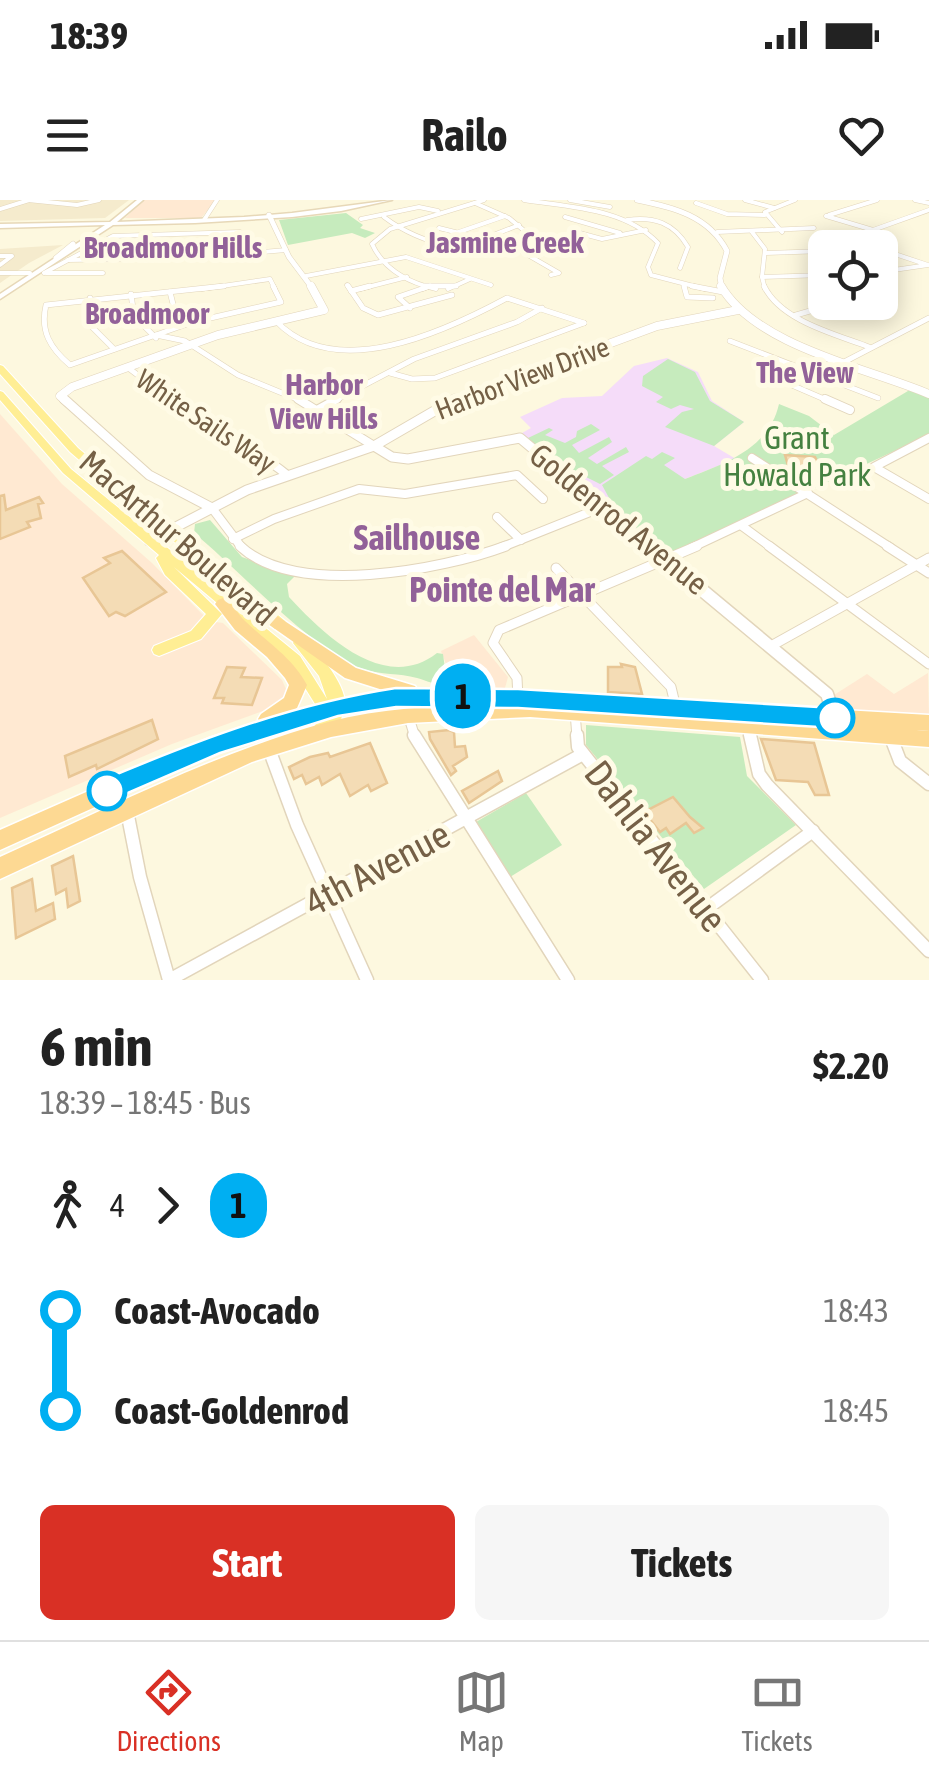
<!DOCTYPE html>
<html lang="en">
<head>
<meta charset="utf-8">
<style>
	:root { --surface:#fff; --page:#f6f6f6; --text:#222; --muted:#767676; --line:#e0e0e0; --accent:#d93025 }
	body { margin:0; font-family:"Asap Condensed",sans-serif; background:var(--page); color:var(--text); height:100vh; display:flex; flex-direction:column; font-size:38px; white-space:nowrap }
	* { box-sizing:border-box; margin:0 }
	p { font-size:32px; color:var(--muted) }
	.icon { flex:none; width:55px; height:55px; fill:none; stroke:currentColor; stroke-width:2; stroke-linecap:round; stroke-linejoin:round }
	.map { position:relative; height:780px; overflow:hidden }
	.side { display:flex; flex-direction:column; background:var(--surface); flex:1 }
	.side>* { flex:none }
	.badge { padding:0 20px; border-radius:32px; font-size:35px; line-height:65px }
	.controls { position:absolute; left:808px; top:30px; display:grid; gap:20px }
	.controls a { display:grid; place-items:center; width:90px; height:90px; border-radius:15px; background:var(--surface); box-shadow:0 5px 25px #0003; font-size:50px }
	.map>.badge { position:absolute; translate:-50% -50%; box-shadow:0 0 0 5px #fff }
	.legs { display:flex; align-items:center; gap:15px; height:110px; padding:0 40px; font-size:32px }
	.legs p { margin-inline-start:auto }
	.headline { display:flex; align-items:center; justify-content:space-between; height:170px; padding:0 40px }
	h1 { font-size:55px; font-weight:700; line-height:75px }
	.button { display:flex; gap:20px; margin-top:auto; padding:20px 40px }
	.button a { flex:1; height:115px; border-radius:15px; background:var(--accent); color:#fff; font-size:40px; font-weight:700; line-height:115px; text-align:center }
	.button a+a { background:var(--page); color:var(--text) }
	ul { padding:0 40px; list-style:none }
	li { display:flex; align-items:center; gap:35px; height:100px; font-size:38px }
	li i { display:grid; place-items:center; width:15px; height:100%; margin:0 12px; background:currentColor }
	li i::after { content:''; width:25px; height:25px; margin:-12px; border:8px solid; border-radius:50%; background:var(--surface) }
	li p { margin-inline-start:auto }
	li:first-child i { background:linear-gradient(#0000 50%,currentColor 0) }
	li:last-child i { background:linear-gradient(currentColor 50%,#0000 0) }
	.status { display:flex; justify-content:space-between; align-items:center; height:70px; padding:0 50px; background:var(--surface); direction:ltr }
	.status svg { height:28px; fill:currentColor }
	header { display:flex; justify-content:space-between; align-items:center; height:130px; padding:0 40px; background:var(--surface); font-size:45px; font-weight:700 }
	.tab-bar { display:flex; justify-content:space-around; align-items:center; height:140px; border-top:2px solid var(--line); background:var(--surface); font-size:28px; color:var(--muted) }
	.tab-bar a { display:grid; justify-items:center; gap:5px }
	.tab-bar .current { color:var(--accent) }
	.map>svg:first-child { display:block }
</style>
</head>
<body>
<div class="status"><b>18:39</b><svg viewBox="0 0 49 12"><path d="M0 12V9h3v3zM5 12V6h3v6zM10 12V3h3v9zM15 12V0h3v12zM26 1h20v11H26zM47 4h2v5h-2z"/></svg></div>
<header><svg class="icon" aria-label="menu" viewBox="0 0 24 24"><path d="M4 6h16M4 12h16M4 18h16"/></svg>Railo<svg class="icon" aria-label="heart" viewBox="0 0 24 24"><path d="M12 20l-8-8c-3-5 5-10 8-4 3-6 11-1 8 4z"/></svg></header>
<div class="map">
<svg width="929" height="780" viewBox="0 0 929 780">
	<rect width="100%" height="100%" fill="#fdf8df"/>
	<g fill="#f5ebcd">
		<path d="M 0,0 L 129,0 L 105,18 L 0,21 Z"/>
		<path d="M 63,45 L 29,63 L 0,83 L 0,49 Z"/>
	</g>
	<g fill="#ffe9d2">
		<path d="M 144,0 L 216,0 L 201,18 L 125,18 Z"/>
		<path d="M 0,214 L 62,284 L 152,363 L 209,421 L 223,423 L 282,480 L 286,489 L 283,499 L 274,507 L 172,544 L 0,618 Z"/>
		<path d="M 474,435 L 508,477 L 505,488 L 454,485 L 441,451 Z"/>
		<path d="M 928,473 L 929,516 L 841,509 L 834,495 L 867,474 L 894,494 Z"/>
	</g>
	<path fill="#f5dcf9" d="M 667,158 L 698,172 L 712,201 L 744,222 L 714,246 L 736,259 L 608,309 L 522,233 L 531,228 L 520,217 L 562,198 L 602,196 L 634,166 Z"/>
	<g fill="#c6ebbd">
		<path d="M 346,13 L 363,25 L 360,28 L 375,33 L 365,38 L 352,33 L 288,45 L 279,20 Z"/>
		<path d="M 668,159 L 695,172 L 710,201 L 744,222 L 714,246 L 665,227 L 682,212 L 694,209 L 680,205 L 671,209 L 656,202 L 663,197 L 642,186 L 643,176 Z"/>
		<path d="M 913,188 L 929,196 L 929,235 L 668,356 L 608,309 L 614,307 L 602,285 L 646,256 L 652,259 L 662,252 L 675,258 L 664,265 L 685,279 C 724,264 769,249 779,204 L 809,216 L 834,235 Z"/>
		<path d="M 591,224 L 600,230 L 572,245 L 579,253 L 609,237 L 612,242 L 588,258 L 597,264 L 626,247 L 629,252 L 602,266 L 614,275 L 600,284 C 571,269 553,262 528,238 L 549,228 L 553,230 L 545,235 L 565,243 L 576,237 L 577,231 Z"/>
		<path d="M 210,320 L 242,357 L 295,376 L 287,384 L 289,397 C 324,435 385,494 437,453 L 443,454 L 445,469 L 460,480 C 444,491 432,482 417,478 C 399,473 381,475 363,469 C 314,452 237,368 194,333 L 195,324 Z"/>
		<path d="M 586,525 L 740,537 L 747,576 L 796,625 L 704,689 L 586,545 Z"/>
		<path d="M 526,593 L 562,645 L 510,677 L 476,622 Z"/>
	</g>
	<g fill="#f4dcb5" stroke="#e8c695" stroke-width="2.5">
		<path d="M 785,255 L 815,257 L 823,274 L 790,272 Z"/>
		<path d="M 4,295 L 6,310 L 39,297 L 43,303 L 38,304 L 41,318 L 27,322 L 30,327 L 0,339 L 0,296 Z"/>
		<path d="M 122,351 L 166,392 L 125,416 L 116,412 L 109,416 L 83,378 L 110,363 L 104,358 Z"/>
		<path d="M 621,464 L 635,467 L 642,494 L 608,492 L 608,467 L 622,467 Z"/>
		<path d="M 227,467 L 245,468 L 241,477 L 262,478 L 252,505 L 222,503 L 224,498 L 214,498 Z"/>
		<path d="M 152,520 L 158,539 L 97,569 L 96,565 L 69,577 L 65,556 Z"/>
		<path d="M 449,530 L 454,532 L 455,547 L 465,546 L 467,557 L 453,566 L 456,571 L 451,575 L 430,539 L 429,532 Z"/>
		<path d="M 761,539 L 814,543 L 829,595 L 815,595 L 808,582 L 776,580 Z"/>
		<path d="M 370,543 L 387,583 L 371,591 L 368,585 L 350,596 L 340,574 L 322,585 L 319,577 L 306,584 L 302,575 L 294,579 L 289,567 L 310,557 L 328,553 L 330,557 Z"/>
		<path d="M 498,571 L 502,581 L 469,603 L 462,591 Z"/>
		<path d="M 673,597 L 690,617 L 703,628 L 694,633 L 686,623 L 670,634 L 666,628 L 660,632 L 644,612 Z"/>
		<path d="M 73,656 L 80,701 L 68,707 L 66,689 L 56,694 L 52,666 Z"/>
		<path d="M 32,679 L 36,711 L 53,703 L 55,719 L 16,738 L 12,688 Z"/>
	</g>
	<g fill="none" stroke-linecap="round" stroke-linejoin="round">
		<defs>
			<g id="minor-far4">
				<path d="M 28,0 L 77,5 L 99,0"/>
				<path d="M 524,0 C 569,7 625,8 658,43 L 648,67 L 651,75 L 705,89"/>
				<path d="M 570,0 L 610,7"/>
				<path d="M 745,0 L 774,8"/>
				<path d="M 915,0 L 929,3"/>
				<path d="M 696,3 L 727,14 L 765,15"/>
				<path d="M 0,9 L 29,0"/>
				<path d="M 829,15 L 877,0"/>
				<path d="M 826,16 L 873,30 L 929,10"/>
				<path d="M 384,17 C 421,45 484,61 527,40 L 527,33 L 509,18 L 475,3"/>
				<path d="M 565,17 L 620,33"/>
				<path d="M 361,19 L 419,7 L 438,11"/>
				<path d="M 204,20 L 217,0"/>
				<path d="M 627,20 C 654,16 674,23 688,47 L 680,68"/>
				<path d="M 439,28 L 483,39 L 519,25"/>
				<path d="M 576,32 L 602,39 L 646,30"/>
				<path d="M 717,32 L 814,28"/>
				<path d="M 752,32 L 765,49 L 762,77 L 765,89"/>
				<path d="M 782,32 L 765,12 L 795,0"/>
				<path d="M 456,33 L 505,16"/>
				<path d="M 93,47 L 249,42"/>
				<path d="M 514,47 L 559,73 L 551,75"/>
				<path d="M 880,49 L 928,65 L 880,72"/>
				<path d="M 766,53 L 825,51"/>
				<path d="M 0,56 L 12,56 L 0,65"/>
				<path d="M 68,60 L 190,58 L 286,50"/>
				<path d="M 0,73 L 30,73"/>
				<path d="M 44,73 L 113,36 L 240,32 L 255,54"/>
				<path d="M 46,73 L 103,73"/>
				<path d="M 306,76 L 406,57 L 491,85"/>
				<path d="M 762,77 L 825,75"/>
				<path d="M 347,85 L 350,89"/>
				<path d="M 684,85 L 685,89"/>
				<path d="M 202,89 L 270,79 L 275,89"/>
				<path d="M 360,89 L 407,77"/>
				<path d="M 423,89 L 431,86"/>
				<path d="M 436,89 C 410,83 384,70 372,44 L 390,29 L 484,0"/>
				<path d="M 448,89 L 470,79"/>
			</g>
			<g id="minor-far3">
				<path d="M 224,86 L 46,105 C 40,131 50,148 70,165 L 193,122 L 281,102 L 273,86"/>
				<path d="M 348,86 L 363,108 L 378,115 L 452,95"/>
				<path d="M 425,86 L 456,86"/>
				<path d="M 684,86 L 687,97 L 713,98"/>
				<path d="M 692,86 L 723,92"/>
				<path d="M 764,86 C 781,121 835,134 869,147"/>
				<path d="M 351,91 L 370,86"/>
				<path d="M 170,92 L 174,108 L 193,122"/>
				<path d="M 131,94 L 134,116 L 156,138"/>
				<path d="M 90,98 L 90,125 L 114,149"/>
				<path d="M 410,108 L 398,97 L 430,86"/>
				<path d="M 796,115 L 841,102"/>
				<path d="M 276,121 C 335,183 444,132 507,98 L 584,123"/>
				<path d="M 156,135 L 185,141 L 238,175 L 304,202"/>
				<path d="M 730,141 L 878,198"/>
				<path d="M 793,166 L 784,175 L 787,183 L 831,202"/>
				<path d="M 127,167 L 174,202"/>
				<path d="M 390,173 L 412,179 L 435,178 L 584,123"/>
				<path d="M 819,175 L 929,118"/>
				<path d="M 332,202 L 414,159 L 517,122 L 542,108"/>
			</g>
			<g id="minor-far2">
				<path d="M 171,199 C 209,227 250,245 286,274"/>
				<path d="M 298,199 L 374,246"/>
				<path d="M 825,199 L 850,210"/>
				<path d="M 317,210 L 337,199"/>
				<path d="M 929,238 L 874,267 L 929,299"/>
				<path d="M 752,258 L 891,348"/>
				<path d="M 212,308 L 242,348"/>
				<path d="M 497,317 L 521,340"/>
				<path d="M 742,326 L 772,348"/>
				<path d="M 233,339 L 274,319 L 359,289 L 405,294 L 517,275 L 543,299"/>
				<path d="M 500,348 L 600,308"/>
				<path d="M 691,348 L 808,293"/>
			</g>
			<g id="minor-far1">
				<path d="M 240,346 C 295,398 442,370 506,346"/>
				<path d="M 769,346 L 929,464"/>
				<path d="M 887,346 L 929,373"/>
				<path d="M 556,368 L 671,487 L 676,508"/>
				<path d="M 771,446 L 929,358"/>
				<path d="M 518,498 L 517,478 L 493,443 L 499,430 L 697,346"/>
				<path d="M 575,512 L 577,537"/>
				<path d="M 408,515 L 415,537"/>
				<path d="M 748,526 L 751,537"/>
				<path d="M 889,533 L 891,537"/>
			</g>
			<g id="minor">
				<path d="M 414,535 L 568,780"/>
				<path d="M 577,535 L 578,547 L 762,780"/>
				<path d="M 750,535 L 759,574 L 767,585 L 929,751"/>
				<path d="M 890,535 L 900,561 L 929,584"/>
				<path d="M 269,549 L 297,625 L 367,780"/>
				<path d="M 127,611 L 140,677 L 169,780 L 583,554"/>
				<path d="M 706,709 L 813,631"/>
			</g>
			<g id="tertiary-far3">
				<path d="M 637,0 C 673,7 709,16 727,51 L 720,78 L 722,89"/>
				<path d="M 269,15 L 289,57 L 313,89"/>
				<path d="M 56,58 L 73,44"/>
			</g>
			<g id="tertiary-far2">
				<path d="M 721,86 C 756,146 867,168 929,194"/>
				<path d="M 67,202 L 60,196 L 72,187 L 218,135 L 324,110 L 311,86"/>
				<path d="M 451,202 L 657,126 L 738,110"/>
			</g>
			<g id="tertiary-far1">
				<path d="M 64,199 L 149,275 L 212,308"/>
				<path d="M 374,246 L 392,257 L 408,259 L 520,238 L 652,348"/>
				<path d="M 149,341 L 247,290 L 374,246 L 455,199"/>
			</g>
			<path id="tertiary" d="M 649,346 L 827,494 L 836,522"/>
			<path id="secondary" d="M 137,0 L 143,0 L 117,22 L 244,17 L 292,13 L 392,0 L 341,11 L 292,17 L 195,23 L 113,25 L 0,99 L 0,94 L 105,25 L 0,28 L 0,24 L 110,22 Z"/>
			<g id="primary">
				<path d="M 0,165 L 3,166 L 78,248 L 285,421 L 287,425 L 285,429 L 275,429 L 70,252 L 0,174 Z"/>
				<path d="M 0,191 L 3,192 L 71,269 L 300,456 L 327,499 L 319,476 L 293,443 L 295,439 L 305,439 C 319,453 347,485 345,506 C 344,512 341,516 341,522 C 329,526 326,544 311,539 L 309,534 L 322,515 L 290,464 L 174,367 L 222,414 L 201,439 L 159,456 L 154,454 L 152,450 L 154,446 L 191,431 L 206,414 L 165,375 L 156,358 L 159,355 L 63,273 L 0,200 Z"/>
			</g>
			<path id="trunk" d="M 223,398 C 232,403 237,413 245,421 C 268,443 292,457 307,485 L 297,508 L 285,516 L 363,495 L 389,492 L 345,478 L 268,424 L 266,420 L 268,416 L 274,414 L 356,468 L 415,486 L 417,489 L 518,491 L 929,515 L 929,531 L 892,528 L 929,531 L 929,547 L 530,517 L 408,523 L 331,537 L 252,562 L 0,679 L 0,657 C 107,609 214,553 328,522 C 381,508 435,506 489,504 L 428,502 L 363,509 L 219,551 L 0,650 L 0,630 L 209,538 L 260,523 L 258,519 L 261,514 L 284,498 L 289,485 L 285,478 L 267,457 L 235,430 L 215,404 L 218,400 Z"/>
		</defs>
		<use href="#minor-far4" stroke="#e2d5bb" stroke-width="5"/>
		<use href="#minor-far3" stroke="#e2d5bb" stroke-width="6"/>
		<use href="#minor-far2" stroke="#e2d5bb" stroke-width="10"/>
		<use href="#minor-far1" stroke="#e2d5bb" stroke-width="11"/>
		<use href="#minor" stroke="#e2d5bb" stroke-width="15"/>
		<use href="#tertiary-far3" stroke="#e2d5bb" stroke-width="6"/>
		<use href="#tertiary-far2" stroke="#e2d5bb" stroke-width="9"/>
		<use href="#tertiary-far1" stroke="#e2d5bb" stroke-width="11"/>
		<use href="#tertiary" stroke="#e2d5bb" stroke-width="15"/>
		<use href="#secondary" stroke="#e7d8b8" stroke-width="3"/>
		<use href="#primary" stroke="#fff" stroke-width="2"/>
		<use href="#trunk" stroke="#fff" stroke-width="3"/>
		<use href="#minor-far4" stroke="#fff" stroke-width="4"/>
		<use href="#minor-far3" stroke="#fff" stroke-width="5"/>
		<use href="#minor-far2" stroke="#fff" stroke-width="8"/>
		<use href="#minor-far1" stroke="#fff" stroke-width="9"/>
		<use href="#minor" stroke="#fff" stroke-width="12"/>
		<use href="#tertiary-far3" stroke="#fff" stroke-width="5"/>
		<use href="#tertiary-far2" stroke="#fff" stroke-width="8"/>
		<use href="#tertiary-far1" stroke="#fff" stroke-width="9"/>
		<use href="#tertiary" stroke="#fff" stroke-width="12"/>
		<use href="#secondary" fill="#fff" fill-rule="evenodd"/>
		<use href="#primary" fill="#ffee94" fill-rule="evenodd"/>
		<use href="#trunk" fill="#fdd993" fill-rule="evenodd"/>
	</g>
	<path fill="#00aff2" stroke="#fff" stroke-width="2.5" d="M 396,488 L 518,489 L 835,508 L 843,511 L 847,518 L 843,525 L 835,528 L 518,508 L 396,507 L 338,516 L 220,553 L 107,602 L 98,599 L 94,591 L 98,582 C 195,541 291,504 396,488 Z"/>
	<g fill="#fff" stroke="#00aff2" stroke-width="5">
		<circle cx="835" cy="518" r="18"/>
		<circle cx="107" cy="591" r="18"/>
	</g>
	<g text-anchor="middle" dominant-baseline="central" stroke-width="10" stroke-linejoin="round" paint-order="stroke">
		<g font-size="28" fill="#756046" stroke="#fffbe6">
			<text transform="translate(522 178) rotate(-21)">Harbor View Drive</text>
			<text transform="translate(206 221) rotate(34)">White Sails Way</text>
		</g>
		<g font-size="30" font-weight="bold" fill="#926199" stroke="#fffbe6">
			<text x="505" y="42">Jasmine Creek</text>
			<text x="173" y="47">Broadmoor Hills</text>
			<text x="147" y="113">Broadmoor</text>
			<text x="805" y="172">The View</text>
			<text x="324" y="184">Harbor<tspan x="324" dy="34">View Hills</tspan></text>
		</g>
		<g font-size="32" fill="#458140" stroke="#fffbe6">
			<text x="797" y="237">Grant<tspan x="797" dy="37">Howald Park</tspan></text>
		</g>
		<g font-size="32" fill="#756046" stroke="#fffbe6">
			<text transform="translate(619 319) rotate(39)">Goldenrod Avenue</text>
			<text transform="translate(178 338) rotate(41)">MacArthur Boulevard</text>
		</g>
		<g font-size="35" font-weight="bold" fill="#926199" stroke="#fffbe6">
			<text x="417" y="337">Sailhouse</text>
			<text x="502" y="389">Pointe del Mar</text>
		</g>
		<g font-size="38" fill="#756046" stroke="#fffbe6">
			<text transform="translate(656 646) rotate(52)">Dahlia Avenue</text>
			<text transform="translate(377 668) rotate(-28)">4th Avenue</text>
		</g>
	</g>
</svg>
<div class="controls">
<a><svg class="icon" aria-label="locate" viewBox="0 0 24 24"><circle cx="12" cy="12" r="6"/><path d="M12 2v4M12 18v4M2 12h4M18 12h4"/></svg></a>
</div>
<b class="badge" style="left:463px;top:496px;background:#00aff2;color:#111">1</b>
</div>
<section class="side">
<div class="headline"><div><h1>6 min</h1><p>18:39 – 18:45 · Bus</p></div><b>$2.20</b></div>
<div class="legs"><svg class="icon" aria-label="walk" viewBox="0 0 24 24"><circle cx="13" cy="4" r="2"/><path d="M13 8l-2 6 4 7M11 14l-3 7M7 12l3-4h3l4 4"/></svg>4<svg class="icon" aria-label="forward" viewBox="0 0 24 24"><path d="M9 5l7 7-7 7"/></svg><b class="badge" style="background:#00aff2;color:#111">1</b></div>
<ul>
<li><i style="color:#00aff2"></i><b>Coast-Avocado</b><p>18:43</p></li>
<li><i style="color:#00aff2"></i><b>Coast-Goldenrod</b><p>18:45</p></li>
</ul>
<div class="button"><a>Start</a><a>Tickets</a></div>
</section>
<nav class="tab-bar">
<a class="current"><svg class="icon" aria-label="directions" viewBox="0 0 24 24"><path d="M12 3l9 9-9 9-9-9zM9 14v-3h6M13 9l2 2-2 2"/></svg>Directions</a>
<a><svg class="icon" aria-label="map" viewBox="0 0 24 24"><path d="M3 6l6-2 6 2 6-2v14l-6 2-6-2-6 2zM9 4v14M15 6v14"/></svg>Map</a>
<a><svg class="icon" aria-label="tickets" viewBox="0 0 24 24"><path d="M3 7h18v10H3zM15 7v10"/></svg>Tickets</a>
</nav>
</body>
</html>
